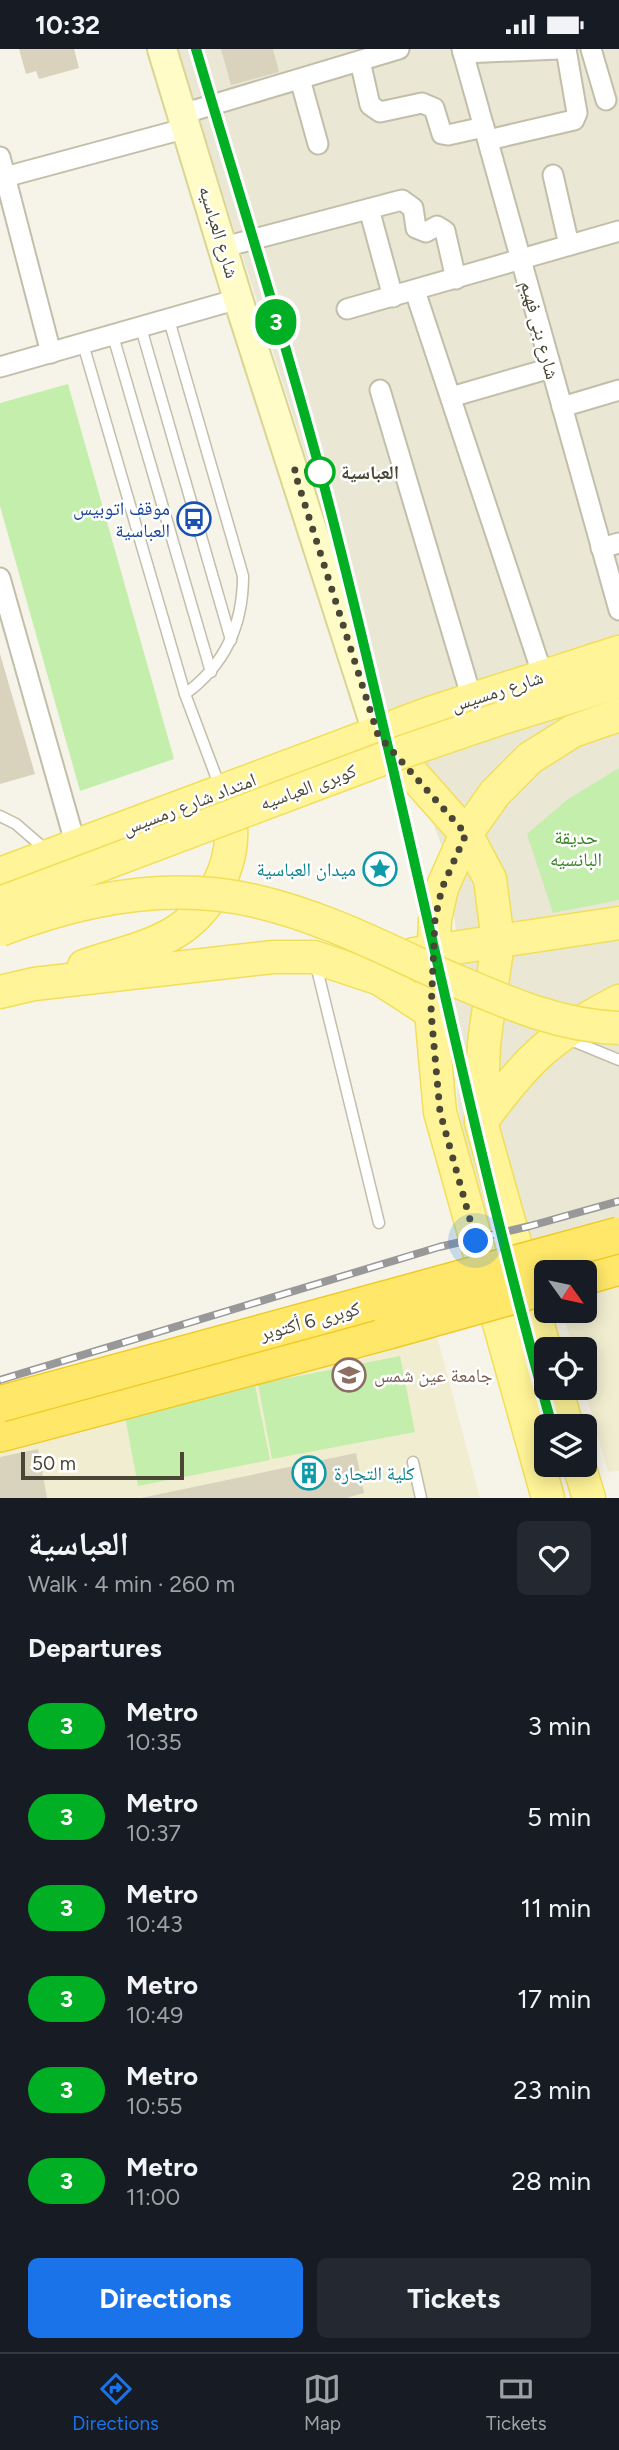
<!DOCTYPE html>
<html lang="en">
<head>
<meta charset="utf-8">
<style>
	:root { --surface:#171b24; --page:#242831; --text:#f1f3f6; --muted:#9ea1a6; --line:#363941; --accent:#1a73e8 }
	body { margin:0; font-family:Figtree,"Noto Naskh Arabic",sans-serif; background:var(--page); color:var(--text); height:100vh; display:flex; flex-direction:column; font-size:26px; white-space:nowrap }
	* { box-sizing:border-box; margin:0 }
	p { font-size:23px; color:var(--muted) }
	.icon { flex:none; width:38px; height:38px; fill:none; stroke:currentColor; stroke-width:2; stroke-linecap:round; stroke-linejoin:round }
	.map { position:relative; height:1449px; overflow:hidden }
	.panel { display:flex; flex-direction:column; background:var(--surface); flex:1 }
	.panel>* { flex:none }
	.badge { padding:0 14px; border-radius:23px; font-size:24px; line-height:46px }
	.needle { width:46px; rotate:123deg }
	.fabs { position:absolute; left:534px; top:1211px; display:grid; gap:14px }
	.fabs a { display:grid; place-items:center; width:63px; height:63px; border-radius:10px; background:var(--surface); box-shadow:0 4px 18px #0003; font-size:35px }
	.scale { position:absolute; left:21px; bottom:18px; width:163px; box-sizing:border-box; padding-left:7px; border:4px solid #4a4635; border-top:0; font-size:19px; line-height:24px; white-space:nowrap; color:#4a4635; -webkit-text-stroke:5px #fff; paint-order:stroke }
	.you { position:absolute; width:35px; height:35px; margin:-18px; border:5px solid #fff; border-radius:50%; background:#1a73e8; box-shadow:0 0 0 10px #1a73e833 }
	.map>.badge { position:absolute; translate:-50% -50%; box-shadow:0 0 0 4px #fff }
	h2 { padding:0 28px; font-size:26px; line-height:63px }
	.round { display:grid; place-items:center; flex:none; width:74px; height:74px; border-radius:10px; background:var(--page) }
	.headline { display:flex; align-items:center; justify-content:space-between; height:119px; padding:0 28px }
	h1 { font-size:33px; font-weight:700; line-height:52px }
	.action { display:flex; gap:14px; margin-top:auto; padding:14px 28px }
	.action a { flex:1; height:80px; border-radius:10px; background:var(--accent); color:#fff; font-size:28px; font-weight:700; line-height:80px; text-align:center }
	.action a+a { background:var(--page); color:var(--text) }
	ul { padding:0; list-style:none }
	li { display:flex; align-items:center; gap:21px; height:91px; padding:0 28px }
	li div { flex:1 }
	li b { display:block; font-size:26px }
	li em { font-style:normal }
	li .badge { min-width:77px; font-weight:700; text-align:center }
	.status { display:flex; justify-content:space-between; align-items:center; height:49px; padding:0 35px; background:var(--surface); direction:ltr }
	.status svg { height:19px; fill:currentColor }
	.dock { display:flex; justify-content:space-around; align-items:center; height:98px; border-top:2px solid var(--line); background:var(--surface); font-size:19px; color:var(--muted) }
	.dock a { display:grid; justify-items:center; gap:4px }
	.dock .active { color:var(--accent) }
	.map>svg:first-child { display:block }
</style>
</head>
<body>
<div class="status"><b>10:32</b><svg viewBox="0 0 49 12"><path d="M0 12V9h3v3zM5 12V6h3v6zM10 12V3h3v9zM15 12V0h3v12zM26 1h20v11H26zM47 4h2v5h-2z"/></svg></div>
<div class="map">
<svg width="619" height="1449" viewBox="0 0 619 1449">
	<rect width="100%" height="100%" fill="#f6f4e8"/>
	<path fill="#eae7d5" d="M 177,0 L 619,0 L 619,1202 L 496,1236 L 458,1058 L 453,953 L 456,882 L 446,808 L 418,735 L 399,700 Z"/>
	<g fill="#f0edd0">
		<path d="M 619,1220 L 619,1422 L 608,1423 L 584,1339 L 584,1300 L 573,1300 L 562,1262 L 584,1262 L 585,1229 Z"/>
		<path d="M 434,1276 L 480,1449 L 0,1449 L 0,1396 Z"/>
	</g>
	<g fill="#c4eeac">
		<path d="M 68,335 L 174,710 L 80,742 L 0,457 L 0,354 Z"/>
		<path d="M 619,719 L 619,851 L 553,864 L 527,785 L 567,751 Z"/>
		<path d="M 400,1307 L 415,1383 L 272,1410 L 258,1335 Z"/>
		<path d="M 255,1336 L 270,1411 L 138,1437 L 124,1362 Z"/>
	</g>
	<g fill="#d9d2bc">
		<path d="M 19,0 L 74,0 L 79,19 L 39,30 L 36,22 L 26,25 Z"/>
		<path d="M 221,0 L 273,0 L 279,23 L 231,36 Z"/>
		<path d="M 0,605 L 35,725 L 0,735 Z"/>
		<path d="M 38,1400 L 47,1449 L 0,1449 L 0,1408 Z"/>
		<path d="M 356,1404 L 364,1444 L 346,1449 L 141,1449 Z"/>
	</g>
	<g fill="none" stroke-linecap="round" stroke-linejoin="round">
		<defs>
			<g id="lane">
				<path d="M 169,271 L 243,527 C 243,576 225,616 185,645"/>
				<path d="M 141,279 L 231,591"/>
				<path d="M 113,287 L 211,623"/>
				<path d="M 83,295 L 185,645 L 220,738"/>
				<path d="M 0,767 L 16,775 L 46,801"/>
				<path d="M 316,916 L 379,1174"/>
				<path d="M 568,990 L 619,1011"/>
				<path d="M 413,1413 L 421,1449"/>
			</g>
			<g id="street">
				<path d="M 462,0 L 619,561"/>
				<path d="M 591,0 L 606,51"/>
				<path d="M 463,4 L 559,0"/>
				<path d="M 360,12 L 370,56 L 380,63 L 422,54 L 434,59 L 442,85 L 448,86 L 484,78"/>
				<path d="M 300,30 L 318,95"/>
				<path d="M 182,65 L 399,0"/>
				<path d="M 488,91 L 574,71 L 577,64 L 566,0"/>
				<path d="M 0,108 L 51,304"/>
				<path d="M 553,126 L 569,196"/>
				<path d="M 5,128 L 187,79"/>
				<path d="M 369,160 L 393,248"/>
				<path d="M 224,198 L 402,151 L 413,159 L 416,179 L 426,183 L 437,177 L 445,182 L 456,230"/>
				<path d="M 415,242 L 543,627"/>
				<path d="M 347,260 L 619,182"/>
				<path d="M 0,318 L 238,250"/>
				<path d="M 380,341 L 472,650"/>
				<path d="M 451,348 L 551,319"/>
				<path d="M 562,358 L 619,341"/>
				<path d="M 601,499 L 619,494"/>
				<path d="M 0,529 L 76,797"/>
			</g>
			<path id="secondary" d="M 162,0 L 238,250 L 378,686"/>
			<g id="primary">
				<path d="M 502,669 L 619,633"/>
				<path d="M 378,686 L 466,785 L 490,830 L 498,893 L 484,994 L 481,1073 L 546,1304"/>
				<path d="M 0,825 L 430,664 L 619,603"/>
				<path d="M 414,905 L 619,874"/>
				<path d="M 84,917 C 112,907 146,900 172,885 C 209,864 234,819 231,776 C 230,765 225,754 222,744"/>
				<path d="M 0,943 L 34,935 L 273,908 L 314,908 L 380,930 L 431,963"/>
				<path d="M 481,1073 C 526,1011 551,987 619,952"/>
				<path d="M 556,1339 L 567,1377"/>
				<path d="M 579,1416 L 589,1449"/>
				<path d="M 548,1449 L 440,1063 L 431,963 L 435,870 L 442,839 L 466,785 L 495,744 L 530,709 L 573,682 L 619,666"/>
			</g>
			<g id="highway">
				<path d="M 584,1228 L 619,1218"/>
				<path d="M 0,1385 L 389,1282"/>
			</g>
		</defs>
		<use href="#lane" stroke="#c2bea9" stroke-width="13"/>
		<use href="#street" stroke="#c2bea9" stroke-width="23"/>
		<use href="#secondary" stroke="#dad592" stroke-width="32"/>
		<use href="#primary" stroke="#f1df5a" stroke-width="35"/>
		<use href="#highway" stroke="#efca28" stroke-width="38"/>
		<use href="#lane" stroke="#fff" stroke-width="10"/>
		<use href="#street" stroke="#fff" stroke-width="19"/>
		<use href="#secondary" stroke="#fffcc8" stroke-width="28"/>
		<use href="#primary" stroke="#fff497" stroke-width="32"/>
		<use href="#highway" stroke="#ffe869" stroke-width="35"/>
		<defs>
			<path id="rail" d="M 0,1331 L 439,1198 L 530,1177 L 619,1152"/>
		</defs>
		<use href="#rail" stroke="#989898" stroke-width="8"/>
		<use href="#rail" stroke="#fff" stroke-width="5" stroke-dasharray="16" stroke-linecap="butt"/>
		<defs>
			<g id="primary-bridge">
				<path d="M 0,854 L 385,709 L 502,669"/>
				<path d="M 0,881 C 80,850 170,832 255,852 C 322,867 385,900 447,928 C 504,952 557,977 619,979"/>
			</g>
			<g id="highway-bridge">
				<path d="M 389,1282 L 546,1238"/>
				<path d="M 0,1355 L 619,1186"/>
			</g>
		</defs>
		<use href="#primary-bridge" stroke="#f1df5a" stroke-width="35" stroke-linecap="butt"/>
		<use href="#highway-bridge" stroke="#efca28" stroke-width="38" stroke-linecap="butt"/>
		<use href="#primary-bridge" stroke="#fff497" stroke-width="32"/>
		<use href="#highway-bridge" stroke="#ffe869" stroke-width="35"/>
	</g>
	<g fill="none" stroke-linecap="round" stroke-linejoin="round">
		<defs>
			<path id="line" d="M 196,0 C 238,142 283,283 321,425 C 404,741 464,1063 552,1377"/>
		</defs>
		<use href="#line" stroke="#fff" stroke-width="16"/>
		<use href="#line" stroke="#00af23" stroke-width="10"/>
		<path stroke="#4a4635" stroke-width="7" stroke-dasharray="0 12.6" d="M 320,423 L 294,421 L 378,686 L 466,785 L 442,839 L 435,870 L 431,963 L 440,1063 L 476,1192"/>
	</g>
	<defs>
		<symbol id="bus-ring" viewBox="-11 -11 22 22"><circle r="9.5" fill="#fff" stroke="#1a4fb4" stroke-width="1.5"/><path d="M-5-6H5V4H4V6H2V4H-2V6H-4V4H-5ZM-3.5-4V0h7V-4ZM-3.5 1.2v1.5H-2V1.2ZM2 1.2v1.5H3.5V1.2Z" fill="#1a4fb4"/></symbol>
		<symbol id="sight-ring" viewBox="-11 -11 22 22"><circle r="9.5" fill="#fff" stroke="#0f9aa8" stroke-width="1.5"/><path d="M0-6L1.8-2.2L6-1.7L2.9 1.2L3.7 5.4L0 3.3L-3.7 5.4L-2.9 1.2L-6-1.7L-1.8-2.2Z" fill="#0f9aa8"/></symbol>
		<symbol id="university-ring" viewBox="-11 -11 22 22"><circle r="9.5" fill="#fff" stroke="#8d6e63" stroke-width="1.5"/><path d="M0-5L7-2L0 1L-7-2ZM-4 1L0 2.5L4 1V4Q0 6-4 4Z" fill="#8d6e63"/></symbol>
		<symbol id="building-ring" viewBox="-11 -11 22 22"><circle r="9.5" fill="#fff" stroke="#0f9aa8" stroke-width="1.5"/><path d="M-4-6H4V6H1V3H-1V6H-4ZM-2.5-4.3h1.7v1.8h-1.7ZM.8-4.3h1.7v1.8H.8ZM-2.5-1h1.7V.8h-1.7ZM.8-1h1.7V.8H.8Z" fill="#0f9aa8"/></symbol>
	</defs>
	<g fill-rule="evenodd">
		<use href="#bus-ring" x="175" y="451" width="38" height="38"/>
		<use href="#sight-ring" x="361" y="801" width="38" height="38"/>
		<use href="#university-ring" x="330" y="1307" width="38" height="38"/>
		<use href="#building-ring" x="290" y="1405" width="38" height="38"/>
	</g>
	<circle fill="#fff" stroke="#00af23" stroke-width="3.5" cx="320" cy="423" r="14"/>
	<g text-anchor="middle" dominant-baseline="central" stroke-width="5" stroke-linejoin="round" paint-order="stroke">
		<g font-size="19" fill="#4a4635" stroke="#fff">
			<text transform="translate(219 183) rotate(73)">شارع العباسيه</text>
			<text transform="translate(540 281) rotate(75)">شارع بنى فهيم</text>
			<text transform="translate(497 642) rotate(-18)">شارع رمسيس</text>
			<text transform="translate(308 738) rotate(-20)">كوبرى العباسيه</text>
			<text transform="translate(189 755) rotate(-21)">امتداد شارع رمسيس</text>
			<text transform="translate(310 1272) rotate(-15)">كوبرى 6 أكتوبر</text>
		</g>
		<g font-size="19" font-weight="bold" fill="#4a4635" stroke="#fff" text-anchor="start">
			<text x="341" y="423">العباسية</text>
		</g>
		<g font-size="19" fill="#164399" stroke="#fff" text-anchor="end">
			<text x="170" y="459">موقف اتوبيس<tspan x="170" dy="22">العباسية</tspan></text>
		</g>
		<g font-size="19" fill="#348321" stroke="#fff">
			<text x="576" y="788">حديقة<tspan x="576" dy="22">البانسيه</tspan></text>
		</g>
		<g font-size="19" fill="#0d838f" stroke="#fff" text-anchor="end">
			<text x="356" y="820">ميدان العباسية</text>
			<text x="334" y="1424" text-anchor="start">كلية التجارة</text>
		</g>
		<g font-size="19" fill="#785e54" stroke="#fff" text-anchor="start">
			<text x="374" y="1326">جامعة عين شمس</text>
		</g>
	</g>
</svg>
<div class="fabs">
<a><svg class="needle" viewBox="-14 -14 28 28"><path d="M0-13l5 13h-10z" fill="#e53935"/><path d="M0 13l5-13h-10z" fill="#9ea1a6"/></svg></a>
<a><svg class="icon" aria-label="locate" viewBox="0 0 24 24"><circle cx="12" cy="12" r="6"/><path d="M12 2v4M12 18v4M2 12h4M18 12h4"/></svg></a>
<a><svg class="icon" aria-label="layers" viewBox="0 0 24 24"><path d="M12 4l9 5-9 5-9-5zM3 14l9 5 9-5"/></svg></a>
</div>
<div class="scale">50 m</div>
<div class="you" style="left:476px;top:1192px"></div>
<b class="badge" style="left:276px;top:273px;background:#00af23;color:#fff">3</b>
</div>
<section class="panel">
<div class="headline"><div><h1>العباسية</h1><p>Walk · 4 min · 260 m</p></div><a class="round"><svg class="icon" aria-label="heart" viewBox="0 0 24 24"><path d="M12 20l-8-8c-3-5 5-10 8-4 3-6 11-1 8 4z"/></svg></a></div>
<h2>Departures</h2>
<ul>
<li><span class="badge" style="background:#00af23;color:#fff">3</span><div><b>Metro</b><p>10:35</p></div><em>3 min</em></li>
<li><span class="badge" style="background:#00af23;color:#fff">3</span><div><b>Metro</b><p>10:37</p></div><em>5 min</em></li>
<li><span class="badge" style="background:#00af23;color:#fff">3</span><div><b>Metro</b><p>10:43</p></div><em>11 min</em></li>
<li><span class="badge" style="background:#00af23;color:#fff">3</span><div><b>Metro</b><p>10:49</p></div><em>17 min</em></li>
<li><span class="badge" style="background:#00af23;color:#fff">3</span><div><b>Metro</b><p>10:55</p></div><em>23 min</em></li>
<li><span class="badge" style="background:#00af23;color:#fff">3</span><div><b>Metro</b><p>11:00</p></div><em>28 min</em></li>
</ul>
<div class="action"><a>Directions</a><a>Tickets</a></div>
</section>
<nav class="dock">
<a class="active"><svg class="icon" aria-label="directions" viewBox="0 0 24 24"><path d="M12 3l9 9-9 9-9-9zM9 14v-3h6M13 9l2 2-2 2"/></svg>Directions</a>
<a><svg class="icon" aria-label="map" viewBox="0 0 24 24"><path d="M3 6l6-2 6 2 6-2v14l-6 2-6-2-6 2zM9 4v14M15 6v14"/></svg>Map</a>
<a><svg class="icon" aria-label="tickets" viewBox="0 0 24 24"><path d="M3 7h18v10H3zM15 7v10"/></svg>Tickets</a>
</nav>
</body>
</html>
